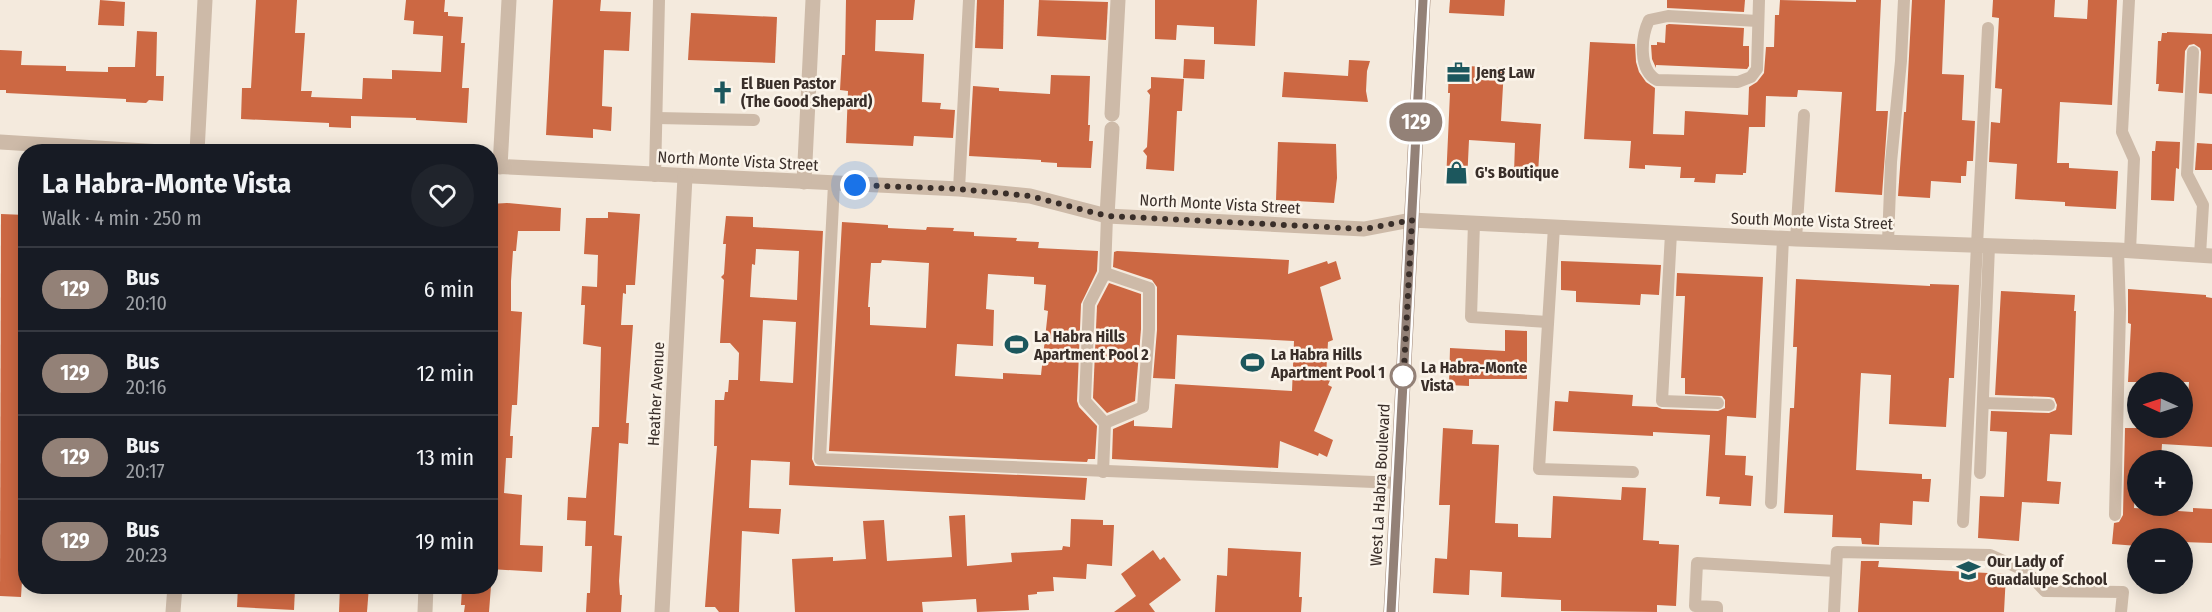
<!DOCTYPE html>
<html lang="en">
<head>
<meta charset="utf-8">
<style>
	:root { --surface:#171b24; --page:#20242c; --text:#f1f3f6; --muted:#9ea1a6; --line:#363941 }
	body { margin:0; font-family:"Fira Sans Condensed",sans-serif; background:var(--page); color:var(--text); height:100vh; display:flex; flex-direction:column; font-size:22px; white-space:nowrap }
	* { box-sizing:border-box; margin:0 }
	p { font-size:20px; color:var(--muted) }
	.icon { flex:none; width:33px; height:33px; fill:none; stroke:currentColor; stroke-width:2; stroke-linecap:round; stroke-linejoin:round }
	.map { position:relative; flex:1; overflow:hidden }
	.sheet { position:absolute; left:18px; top:144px; width:480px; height:450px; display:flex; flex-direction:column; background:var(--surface); border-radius:24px; box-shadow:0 3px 15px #0003 }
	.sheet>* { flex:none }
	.badge { padding:0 12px; border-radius:20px; font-size:21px; line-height:39px }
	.needle { width:39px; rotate:273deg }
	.buttons { position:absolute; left:2127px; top:372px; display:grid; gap:12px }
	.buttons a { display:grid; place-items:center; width:66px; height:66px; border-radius:50%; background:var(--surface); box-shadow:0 3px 15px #0003; font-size:30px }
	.you { position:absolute; width:30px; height:30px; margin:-15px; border:4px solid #fff; border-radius:50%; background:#1a73e8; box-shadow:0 0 0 9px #1a73e833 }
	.map>.badge { position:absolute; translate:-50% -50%; box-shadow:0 0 0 3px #fff }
	.round { display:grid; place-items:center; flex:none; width:63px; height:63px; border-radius:32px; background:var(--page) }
	.overview { display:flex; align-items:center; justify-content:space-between; height:102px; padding:0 24px }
	h1 { font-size:28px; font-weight:700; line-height:45px }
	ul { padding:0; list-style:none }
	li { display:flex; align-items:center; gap:18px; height:84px; padding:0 24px; border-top:2px solid var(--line) }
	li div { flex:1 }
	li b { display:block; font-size:22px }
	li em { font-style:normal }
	li .badge { min-width:66px; font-weight:700; text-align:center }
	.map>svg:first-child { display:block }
</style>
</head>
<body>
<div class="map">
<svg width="2212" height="612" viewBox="0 0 2212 612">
	<rect width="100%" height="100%" fill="#f4eadd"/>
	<g fill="#cc6843" fill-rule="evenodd">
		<path d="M 100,0 L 125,2 L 124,26 L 98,25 Z"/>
		<path d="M 256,0 L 297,0 L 295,33 L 305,33 L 301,91 L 312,91 L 311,97 L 362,99 L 363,78 L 392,79 L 392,70 L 441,72 L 443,36 L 413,34 L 414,21 L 404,20 L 406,0 L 445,0 L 444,12 L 448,12 L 448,16 L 463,17 L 461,43 L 465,43 L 462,88 L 469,88 L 467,123 L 416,120 L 416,118 L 351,116 L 351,128 L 329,127 L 329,123 L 241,119 L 242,88 L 251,88 Z"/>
		<path d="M 553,0 L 601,0 L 600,11 L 631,12 L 629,51 L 604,50 L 602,106 L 612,107 L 611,131 L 593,129 L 593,138 L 546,135 Z"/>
		<path d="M 846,0 L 915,0 L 913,20 L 876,20 L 875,51 L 924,54 L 922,102 L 941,103 L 940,109 L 955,110 L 953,138 L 914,136 L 913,146 L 846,143 L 848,91 L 840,90 L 842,55 L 845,55 Z"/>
		<path d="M 977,0 L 1004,0 L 1003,49 L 975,48 Z"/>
		<path d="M 1039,0 L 1108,2 L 1106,40 L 1037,36 Z"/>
		<path d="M 1155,0 L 1257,0 L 1255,46 L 1214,44 L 1214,27 L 1177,25 L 1176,40 L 1155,39 Z"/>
		<path d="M 1450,0 L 1505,0 L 1504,16 L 1449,13 Z"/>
		<path d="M 1667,0 L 1745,0 L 1744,12 L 1667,8 Z"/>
		<path d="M 1780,0 L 1856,2 L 1856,0 L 1881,0 L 1876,111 L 1888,111 L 1882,195 L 1835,192 L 1842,92 L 1798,90 L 1797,97 L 1766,96 L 1765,127 L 1749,127 L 1746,173 L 1743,173 L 1743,175 L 1716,174 L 1715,183 L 1694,182 L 1695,178 L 1680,178 L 1681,167 L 1645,165 L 1645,169 L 1629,168 L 1631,141 L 1584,139 L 1590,42 L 1635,44 L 1636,62 L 1639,72 L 1646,82 L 1655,88 L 1653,134 L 1684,135 L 1685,111 L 1748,115 L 1749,87 L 1757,82 L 1764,73 L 1766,47 L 1774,47 L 1775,15 L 1779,15 Z"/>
		<path d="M 1912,0 L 1945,0 L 1942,74 L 1964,75 L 1962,120 L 1975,121 L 1973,161 L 1967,161 L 1966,176 L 1961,176 L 1961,183 L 1931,181 L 1930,198 L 1898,196 L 1904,112 L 1906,112 Z"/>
		<path d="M 1993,0 L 2055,0 L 2054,17 L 2087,19 L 2088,0 L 2117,0 L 2112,105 L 2060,102 L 2057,163 L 2069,163 L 2069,168 L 2118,171 L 2116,209 L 2065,206 L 2065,202 L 2015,199 L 2017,164 L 1989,162 L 1991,122 L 2000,123 L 2002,89 L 1995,88 L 1999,18 L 1992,17 Z"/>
		<path d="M 691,13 L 777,17 L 775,63 L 688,60 Z"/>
		<path d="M 1669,24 L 1744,28 L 1743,46 L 1749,46 L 1749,66 L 1747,69 L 1656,65 L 1656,68 L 1652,59 L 1651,45 L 1657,45 L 1657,42 L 1665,43 L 1666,25 Z"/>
		<path d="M 137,31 L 157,32 L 156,76 L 164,76 L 163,101 L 149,100 L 146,103 L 126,102 L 126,99 L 6,93 L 6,90 L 0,90 L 0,50 L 22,51 L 21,65 L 66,66 L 66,71 L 108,72 L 108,67 L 135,67 Z"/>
		<path d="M 2167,32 L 2212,34 L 2212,94 L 2199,93 L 2201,52 L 2200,48 L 2194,44 L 2189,45 L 2185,51 L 2183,93 L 2158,91 L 2159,84 L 2156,84 L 2158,41 L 2161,41 L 2162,33 L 2167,33 Z"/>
		<path d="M 1184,59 L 1205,60 L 1204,79 L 1183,78 Z"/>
		<path d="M 1349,60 L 1370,61 L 1367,71 L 1366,91 L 1368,102 L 1282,97 L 1284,72 L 1348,76 Z"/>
		<path d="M 1449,65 L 1504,68 L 1501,121 L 1541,124 L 1538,174 L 1514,173 L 1515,143 L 1469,140 L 1467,182 L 1446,181 L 1450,93 L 1448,93 Z"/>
		<path d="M 1051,75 L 1090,76 L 1088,125 L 1090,125 L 1089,141 L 1093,141 L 1091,168 L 1057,167 L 1057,163 L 1041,162 L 1041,160 L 969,156 L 973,86 L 999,88 L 999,91 L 1050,94 Z"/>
		<path d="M 1151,77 L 1184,79 L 1182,111 L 1177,111 L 1174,171 L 1146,169 L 1147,156 L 1143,151 L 1147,147 L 1150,95 L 1147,91 L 1151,88 Z"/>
		<path d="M 2156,141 L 2180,142 L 2179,169 L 2176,168 L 2174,201 L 2151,200 L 2152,151 L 2155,151 Z"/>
		<path d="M 1278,142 L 1336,144 L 1337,178 L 1334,203 L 1276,200 Z"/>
		<path d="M 2197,143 L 2212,144 L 2212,170 L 2195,170 Z"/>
		<path d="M 507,203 L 561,208 L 560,231 L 518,231 L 516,251 L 513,251 L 511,281 L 511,311 L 522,312 L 517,405 L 512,405 L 510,436 L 513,436 L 512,458 L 506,458 L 504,493 L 522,495 L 520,545 L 543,546 L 542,572 L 490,569 L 490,204 Z"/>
		<path d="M 608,212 L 640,214 L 635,285 L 626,285 L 626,294 L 623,293 L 621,325 L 633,325 L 626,423 L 629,423 L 628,444 L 619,443 L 614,535 L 622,536 L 619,581 L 620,595 L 622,595 L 621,612 L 586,612 L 587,593 L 590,593 L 592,546 L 585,546 L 586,521 L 567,520 L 568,497 L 586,498 L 592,427 L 599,427 L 601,347 L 583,344 L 585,305 L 581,305 L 582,286 L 597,287 L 598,255 L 584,254 L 586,218 L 608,218 Z"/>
		<path d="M 1,214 L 26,215 L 26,514 L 21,597 L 0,596 Z"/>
		<path d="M 726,216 L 753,217 L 753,227 L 823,231 L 812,459 L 815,466 L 1087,478 L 1085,500 L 789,485 L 790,462 L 751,460 L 749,508 L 781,509 L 779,534 L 742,531 L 739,612 L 719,612 L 715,607 L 705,607 L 717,446 L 714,446 L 715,400 L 724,400 L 725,392 L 728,392 L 729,380 L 738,380 L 739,353 L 730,343 L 720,343 L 724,280 L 721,277 L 724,274 L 726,244 L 723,244 ZM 756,249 L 799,251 L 797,300 L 750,297 L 752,264 L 755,265 ZM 763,320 L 796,322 L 793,383 L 760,381 Z"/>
		<path d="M 842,222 L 888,225 L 888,228 L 926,230 L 927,227 L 954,228 L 953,231 L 974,232 L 974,236 L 1017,238 L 1016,241 L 1039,242 L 1038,248 L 1098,251 L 1097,271 L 1081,304 L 1077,401 L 1079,407 L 1097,426 L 1095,459 L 1088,459 L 1087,462 L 829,451 ZM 882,260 L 929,263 L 926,328 L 870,325 L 870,307 L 868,307 L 871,263 L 881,263 ZM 988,274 L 1034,277 L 1034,284 L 1046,285 L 1044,310 L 1048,311 L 1041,375 L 1003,373 L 1003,379 L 955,376 L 957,344 L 993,346 L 994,310 L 986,309 Z"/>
		<path d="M 1117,251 L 1289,260 L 1288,274 L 1327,261 L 1328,264 L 1336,261 L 1341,279 L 1320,287 L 1333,340 L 1328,342 L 1326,376 L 1331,378 L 1328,385 L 1332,387 L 1314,431 L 1333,440 L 1327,457 L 1319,453 L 1318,456 L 1280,441 L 1278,468 L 1112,459 L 1113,429 L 1134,420 L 1134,426 L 1172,428 L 1175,384 L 1292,391 L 1294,341 L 1177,335 L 1175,379 L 1153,378 L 1157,330 L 1157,287 L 1152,280 L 1113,267 L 1114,252 Z"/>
		<path d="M 1561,261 L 1661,265 L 1659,295 L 1641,294 L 1640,305 L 1576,302 L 1576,291 L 1561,290 Z"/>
		<path d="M 1677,273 L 1763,277 L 1756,418 L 1727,416 L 1725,455 L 1746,456 L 1745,475 L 1753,476 L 1751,506 L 1719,504 L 1720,497 L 1706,496 L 1710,435 L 1653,432 L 1653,436 L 1553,431 L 1555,401 L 1568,402 L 1569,391 L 1633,395 L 1632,406 L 1657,407 L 1662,409 L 1718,411 L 1725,408 L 1725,400 L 1722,396 L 1685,394 L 1685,378 L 1681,378 L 1685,296 L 1676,296 Z"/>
		<path d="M 1796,279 L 1930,286 L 1930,284 L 1959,285 L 1954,378 L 1949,378 L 1946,427 L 1889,424 L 1891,375 L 1861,373 L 1856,470 L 1922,474 L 1922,479 L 1931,479 L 1929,502 L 1913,501 L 1912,525 L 1880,523 L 1879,545 L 1862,544 L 1861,538 L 1832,537 L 1833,515 L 1784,513 L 1790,408 L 1794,408 L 1797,347 L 1793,347 Z"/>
		<path d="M 1109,283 L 1141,294 L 1141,329 L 1135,401 L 1107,413 L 1093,398 L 1097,306 Z"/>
		<path d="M 2128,289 L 2206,295 L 2206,297 L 2212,298 L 2212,447 L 2162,444 L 2161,460 L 2137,460 L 2134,508 L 2193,512 L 2193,508 L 2212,509 L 2212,543 L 2182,542 L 2182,538 L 2138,538 L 2138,546 L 2112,544 L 2114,523 L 2119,522 L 2123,515 L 2125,428 L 2184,428 L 2184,413 L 2187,414 L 2189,382 L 2128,382 L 2131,324 L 2128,323 Z"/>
		<path d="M 2001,291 L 2075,295 L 2074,311 L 2076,311 L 2072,435 L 2050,434 L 2047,481 L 2061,482 L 2059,504 L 2022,502 L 2019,541 L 1978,538 L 1980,496 L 2004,497 L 2007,432 L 1990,431 L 1991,411 L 2049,413 L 2056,410 L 2057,405 L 2054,398 L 2049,397 L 1995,395 Z"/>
		<path d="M 1505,330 L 1527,331 L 1527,379 L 1469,379 L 1469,386 L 1449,385 L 1450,348 L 1505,351 Z"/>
		<path d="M 1443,428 L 1473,430 L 1472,444 L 1499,445 L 1495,523 L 1518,524 L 1518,537 L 1551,538 L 1553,496 L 1621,500 L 1622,487 L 1646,488 L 1643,540 L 1659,541 L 1659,544 L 1679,545 L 1676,606 L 1657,605 L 1657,612 L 1561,611 L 1561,600 L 1501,597 L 1502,572 L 1470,570 L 1469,595 L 1433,593 L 1435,558 L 1447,559 L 1450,505 L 1439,505 Z"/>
		<path d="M 965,515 L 967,566 L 1012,562 L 1011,553 L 1062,550 L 1063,546 L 1070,547 L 1071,519 L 1103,520 L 1103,525 L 1114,525 L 1112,566 L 1087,564 L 1086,579 L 1053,577 L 1054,591 L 1037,592 L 1037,594 L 1028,595 L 1029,610 L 977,612 L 976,599 L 922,602 L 923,612 L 795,612 L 792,559 L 833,557 L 833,561 L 866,559 L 863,521 L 884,520 L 887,561 L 952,557 L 949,516 Z"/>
		<path d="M 1228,548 L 1301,552 L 1299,597 L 1302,597 L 1301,612 L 1215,612 L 1217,575 L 1227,576 Z"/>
		<path d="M 1153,550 L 1160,560 L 1164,557 L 1181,580 L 1149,604 L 1155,612 L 1114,612 L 1136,596 L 1121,574 Z"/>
		<path d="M 1861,561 L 1879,561 L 1878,567 L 2006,574 L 2004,612 L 1858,612 Z"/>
		<path d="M 238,586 L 295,589 L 294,610 L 237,607 Z"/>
		<path d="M 340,586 L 369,586 L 367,612 L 339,612 Z"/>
		<path d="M 466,586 L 491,586 L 489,612 L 464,612 L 465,605 L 461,605 L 462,589 L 465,590 Z"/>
	</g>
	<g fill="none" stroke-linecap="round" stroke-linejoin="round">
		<g stroke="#cdbaa8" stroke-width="12">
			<path d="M 2129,0 L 2122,132 L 2134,159 L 2130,251"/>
			<path d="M 1758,21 L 1668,16 L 1649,20 C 1641,37 1638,70 1657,80 L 1738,82 L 1751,77 L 1757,69 L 1759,0"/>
			<path d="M 2193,52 L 2187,174 L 2203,205 L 2200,255"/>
			<path d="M 657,118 L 754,120"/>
			<path d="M 655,176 L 659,0"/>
			<path d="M 834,184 L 820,459 L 1398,483"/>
			<path d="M 959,189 L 969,0"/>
			<path d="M 1474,223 L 1471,317 L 1548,322"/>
			<path d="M 1554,227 L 1539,469 L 1633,472"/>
			<path d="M 1671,233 L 1662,401 L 1718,403"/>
			<path d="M 1796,239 L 1804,115"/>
			<path d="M 1888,242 L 1891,162 L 1901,61 L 1904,0"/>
			<path d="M 1983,403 L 2049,405"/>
			<path d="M 1105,423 L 1143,407 L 1149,329 L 1149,288 L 1105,273"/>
			<path d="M 1103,472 L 1105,423 L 1085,401 L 1089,304 L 1105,273 L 1107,216"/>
			<path d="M 1980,473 L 1989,246"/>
			<path d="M 1771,503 L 1783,238"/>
			<path d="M 2115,515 L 2120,310 L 2118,250"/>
			<path d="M 1963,522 L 1988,28"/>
			<path d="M 1717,612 L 1717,607 L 1695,606 L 1697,563 L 1836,571"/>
			<path d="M 1834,612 L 1837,552 L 1990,555 L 2026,571 L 2045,591 L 2123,592 L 2121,612"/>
		</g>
		<g stroke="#cdbaa8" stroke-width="15">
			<path d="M 1112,114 L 1118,0"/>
			<path d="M 0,142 L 162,152"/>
			<path d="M 197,152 L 205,0"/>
			<path d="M 490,166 L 959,189 L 1030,196 L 1107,216 L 1364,229 L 1411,220 L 1796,239 L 2118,250 L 2212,256"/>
			<path d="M 500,167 L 509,0"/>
			<path d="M 804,182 L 813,0"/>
			<path d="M 1107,216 L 1112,129"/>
			<path d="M 173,612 L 175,586"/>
			<path d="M 425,612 L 426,586"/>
			<path d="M 662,612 L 685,177"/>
		</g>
		<path stroke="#a18979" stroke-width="15" d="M 1391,612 L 1423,0"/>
	</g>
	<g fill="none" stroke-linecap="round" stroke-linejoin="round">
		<defs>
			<path id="line" d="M 1391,612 L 1423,0"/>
		</defs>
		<use href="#line" stroke="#fff" stroke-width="14"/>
		<use href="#line" stroke="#938177" stroke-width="9"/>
		<path stroke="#392e29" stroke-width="6" stroke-dasharray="0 10.8" d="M 855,185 L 959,189 L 1030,196 L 1107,216 L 1365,229 L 1412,220 L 1403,387 L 1403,376"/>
	</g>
	<defs>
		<symbol id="office-bare" viewBox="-9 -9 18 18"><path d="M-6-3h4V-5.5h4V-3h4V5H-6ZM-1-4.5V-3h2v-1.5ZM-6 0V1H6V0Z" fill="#1c575d" stroke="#fbf4ea" stroke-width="2.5" paint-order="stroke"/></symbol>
		<symbol id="church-bare" viewBox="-9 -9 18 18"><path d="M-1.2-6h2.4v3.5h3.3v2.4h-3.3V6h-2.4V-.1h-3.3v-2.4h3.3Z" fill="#1c575d" stroke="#fbf4ea" stroke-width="2.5" paint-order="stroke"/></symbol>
		<symbol id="shop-bare" viewBox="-9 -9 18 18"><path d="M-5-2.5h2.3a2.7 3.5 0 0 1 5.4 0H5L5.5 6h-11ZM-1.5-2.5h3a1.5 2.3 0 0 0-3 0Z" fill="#1c575d" stroke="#fbf4ea" stroke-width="2.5" paint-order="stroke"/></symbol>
		<symbol id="stadium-bare" viewBox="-9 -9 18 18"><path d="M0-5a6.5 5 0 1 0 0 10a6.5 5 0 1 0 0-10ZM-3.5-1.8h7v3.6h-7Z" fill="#1c575d" stroke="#fbf4ea" stroke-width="2.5" paint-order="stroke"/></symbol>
		<symbol id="school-bare" viewBox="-9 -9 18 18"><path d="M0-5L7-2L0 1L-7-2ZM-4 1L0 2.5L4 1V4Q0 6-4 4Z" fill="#1c575d" stroke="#fbf4ea" stroke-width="2.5" paint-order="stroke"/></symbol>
	</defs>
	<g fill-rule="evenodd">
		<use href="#office-bare" x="1442" y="56" width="33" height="33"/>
		<use href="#church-bare" x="706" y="76" width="33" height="33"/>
		<use href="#shop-bare" x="1440" y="156" width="33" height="33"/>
		<use href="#stadium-bare" x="1000" y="328" width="33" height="33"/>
		<use href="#stadium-bare" x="1236" y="346" width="33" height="33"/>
		<use href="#school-bare" x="1952" y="554" width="33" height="33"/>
	</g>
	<circle fill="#fff" stroke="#938177" stroke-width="3" cx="1403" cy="376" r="12"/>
	<g text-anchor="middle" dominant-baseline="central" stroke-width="5" stroke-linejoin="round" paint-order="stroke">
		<g font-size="16" font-weight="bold" fill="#392e29" stroke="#fbf4ea" text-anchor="start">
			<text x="1476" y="72">Jeng Law</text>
			<text x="741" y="83">El Buen Pastor<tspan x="741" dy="18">(The Good Shepard)</tspan></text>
			<text x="1475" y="172">G's Boutique</text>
			<text x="1034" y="336">La Habra Hills<tspan x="1034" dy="18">Apartment Pool 2</tspan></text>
			<text x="1271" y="354">La Habra Hills<tspan x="1271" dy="18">Apartment Pool 1</tspan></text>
			<text x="1987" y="561">Our Lady of<tspan x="1987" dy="18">Guadalupe School</tspan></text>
		</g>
		<g font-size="16" fill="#392e29" stroke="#fbf4ea">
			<text transform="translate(738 161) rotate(3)">North Monte Vista Street</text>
			<text transform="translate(1220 204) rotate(3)">North Monte Vista Street</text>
			<text transform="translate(1812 221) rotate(2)">South Monte Vista Street</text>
			<text transform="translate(656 394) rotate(-87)">Heather Avenue</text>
			<text transform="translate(1380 485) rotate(-87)">West La Habra Boulevard</text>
		</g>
		<g font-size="16" font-weight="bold" fill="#392e29" stroke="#fbf4ea" text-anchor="start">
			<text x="1421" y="367">La Habra-Monte<tspan x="1421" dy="18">Vista</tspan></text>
		</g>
	</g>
</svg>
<div class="buttons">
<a><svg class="needle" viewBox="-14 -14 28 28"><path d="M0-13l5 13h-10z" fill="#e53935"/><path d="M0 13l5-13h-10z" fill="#9ea1a6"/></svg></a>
<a>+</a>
<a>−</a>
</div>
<div class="you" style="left:855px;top:185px"></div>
<b class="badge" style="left:1416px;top:122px;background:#938177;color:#fff">129</b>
<section class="sheet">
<div class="overview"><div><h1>La Habra-Monte Vista</h1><p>Walk · 4 min · 250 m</p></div><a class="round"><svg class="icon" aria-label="heart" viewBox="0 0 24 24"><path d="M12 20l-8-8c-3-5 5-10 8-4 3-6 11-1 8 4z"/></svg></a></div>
<ul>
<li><span class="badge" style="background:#938177;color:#fff">129</span><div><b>Bus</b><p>20:10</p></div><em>6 min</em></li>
<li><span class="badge" style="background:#938177;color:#fff">129</span><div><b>Bus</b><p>20:16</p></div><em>12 min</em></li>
<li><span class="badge" style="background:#938177;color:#fff">129</span><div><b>Bus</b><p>20:17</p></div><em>13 min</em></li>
<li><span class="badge" style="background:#938177;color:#fff">129</span><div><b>Bus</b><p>20:23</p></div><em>19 min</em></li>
</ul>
</section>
</div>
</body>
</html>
